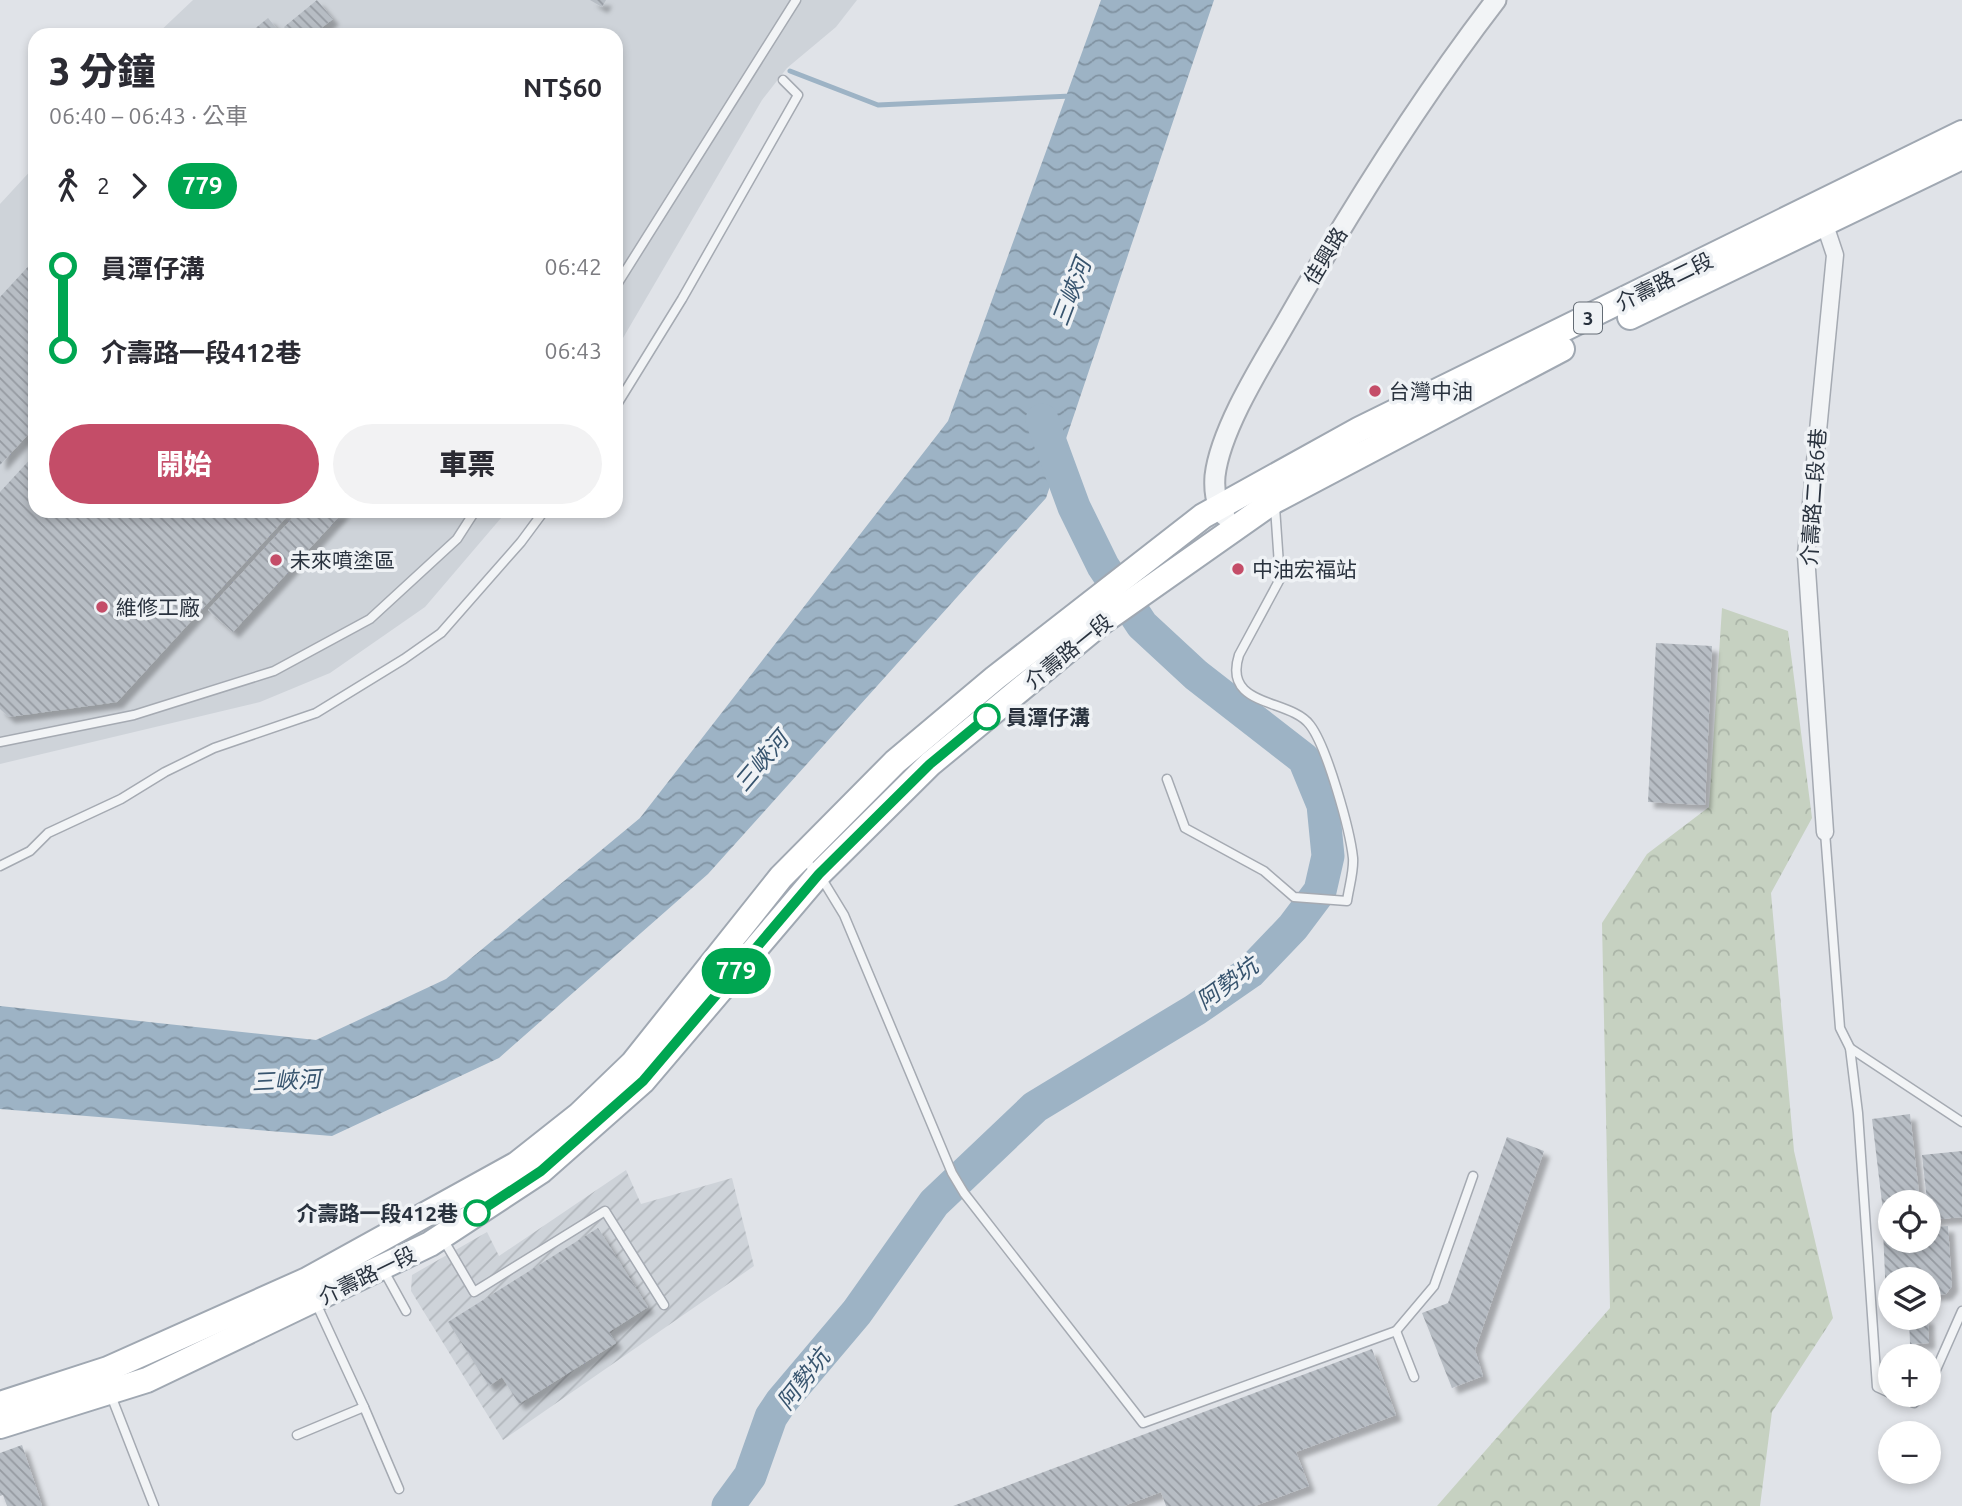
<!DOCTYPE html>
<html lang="zh-TW">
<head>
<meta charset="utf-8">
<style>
	:root { --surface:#fff; --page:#f2f2f3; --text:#2b2b33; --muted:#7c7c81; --accent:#c44d68 }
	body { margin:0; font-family:Ubuntu,"Noto Sans TC",sans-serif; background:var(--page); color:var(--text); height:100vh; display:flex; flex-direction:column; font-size:26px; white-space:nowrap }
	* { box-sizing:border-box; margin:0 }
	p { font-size:23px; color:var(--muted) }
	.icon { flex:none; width:38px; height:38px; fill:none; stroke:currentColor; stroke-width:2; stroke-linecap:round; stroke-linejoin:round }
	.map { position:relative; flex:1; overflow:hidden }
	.sheet { position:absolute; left:28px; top:28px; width:595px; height:490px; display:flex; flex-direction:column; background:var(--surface); border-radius:21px; box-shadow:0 4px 10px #0003 }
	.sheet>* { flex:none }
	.badge { padding:0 14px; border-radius:23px; font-size:24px; line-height:46px }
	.controls { position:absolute; left:1878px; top:1190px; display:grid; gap:14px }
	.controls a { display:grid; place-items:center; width:63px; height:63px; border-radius:50%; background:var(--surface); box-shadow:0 4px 10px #0003; font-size:35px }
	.map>.badge { position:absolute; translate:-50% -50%; box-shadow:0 0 0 4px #fff }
	.legs { display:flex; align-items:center; gap:10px; height:77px; padding:0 21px; font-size:23px }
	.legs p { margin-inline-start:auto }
	.headline { display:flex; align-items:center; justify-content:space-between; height:119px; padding:0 21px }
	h1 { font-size:38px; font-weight:800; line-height:52px }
	.primary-button { display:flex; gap:14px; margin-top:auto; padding:14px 21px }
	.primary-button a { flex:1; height:80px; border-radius:42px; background:var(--accent); color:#fff; font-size:28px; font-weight:800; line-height:80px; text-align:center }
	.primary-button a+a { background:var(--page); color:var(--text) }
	ul { padding:0 21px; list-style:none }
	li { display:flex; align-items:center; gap:24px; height:84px; font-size:26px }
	li i { display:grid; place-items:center; width:10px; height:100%; margin:0 9px; background:currentColor }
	li i::after { content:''; width:18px; height:18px; margin:-9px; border:5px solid; border-radius:50%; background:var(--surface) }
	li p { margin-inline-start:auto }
	li:first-child i { background:linear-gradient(#0000 50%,currentColor 0) }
	li:last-child i { background:linear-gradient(currentColor 50%,#0000 0) }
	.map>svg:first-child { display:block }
</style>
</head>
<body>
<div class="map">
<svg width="1962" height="1506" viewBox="0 0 1962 1506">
	<defs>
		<pattern id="industrial-furrows" width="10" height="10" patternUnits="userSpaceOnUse" patternTransform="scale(1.75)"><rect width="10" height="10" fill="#ced3d9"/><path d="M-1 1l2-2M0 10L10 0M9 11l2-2" fill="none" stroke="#b1b6bb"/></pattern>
		<pattern id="forest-crowns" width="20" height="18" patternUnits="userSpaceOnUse" patternTransform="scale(1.75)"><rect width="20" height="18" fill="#c6d1c1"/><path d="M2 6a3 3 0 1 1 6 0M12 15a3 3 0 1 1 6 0" fill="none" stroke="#aab4a7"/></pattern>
		<pattern id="water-waves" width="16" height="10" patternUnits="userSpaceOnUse" patternTransform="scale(1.75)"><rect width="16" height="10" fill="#9db3c5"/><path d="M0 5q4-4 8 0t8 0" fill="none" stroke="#8092a1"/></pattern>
		<pattern id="building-back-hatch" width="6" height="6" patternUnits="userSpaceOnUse" patternTransform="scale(1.75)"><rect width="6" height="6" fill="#b7bdc4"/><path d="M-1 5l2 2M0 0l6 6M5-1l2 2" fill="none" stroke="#959aa1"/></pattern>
		<filter id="shadow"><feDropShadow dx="6" dy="6" stdDeviation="2" flood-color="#0004"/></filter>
	</defs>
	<rect width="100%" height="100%" fill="#e0e3e8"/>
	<g fill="#ced3d9">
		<path d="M 193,0 L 857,0 L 836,27 L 787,68 L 762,100 L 616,350 L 616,35 L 156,35 Z"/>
		<path d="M 35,166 L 35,511 L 507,511 L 425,607 L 330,673 L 260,702 L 0,764 L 0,204 Z"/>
	</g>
	<path fill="url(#industrial-furrows)" d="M 626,1170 L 641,1204 L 732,1178 L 754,1266 L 503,1440 L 411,1291 L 412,1275 L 487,1232 L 499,1256 Z"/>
	<path fill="url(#forest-crowns)" d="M 1722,608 L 1788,631 L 1812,818 L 1771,893 L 1794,1151 L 1833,1318 L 1772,1412 L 1760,1506 L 1437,1506 L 1610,1308 L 1602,923 L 1647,854 L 1709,807 Z"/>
	<path fill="url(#water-waves)" d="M 1101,0 L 1214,0 L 1046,498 L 708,874 L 499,1058 L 332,1136 L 0,1109 L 0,1006 L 316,1040 L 446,979 L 640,818 L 948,421 Z"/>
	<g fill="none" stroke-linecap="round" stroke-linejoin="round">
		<path stroke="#9db3c5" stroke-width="5" d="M 790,71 L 878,105 L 1071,96"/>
		<path stroke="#9db3c5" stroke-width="33" d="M 728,1506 L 750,1476 L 771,1417 L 781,1402 L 857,1312 L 934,1203 L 1035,1107 L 1195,1010 L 1250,972 L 1293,927 L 1320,891 L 1328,856 L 1323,805 L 1304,759 L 1196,675 L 1142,625 L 1103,566 L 1074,507 L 1042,420"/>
	</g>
	<g fill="url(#building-back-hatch)" filter="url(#shadow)">
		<path d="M 317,0 L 333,19 L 312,35 L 290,35 L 284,27 Z"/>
		<path d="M 590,0 L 606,0 L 602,7 Z"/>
		<path d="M 268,18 L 282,35 L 247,35 Z"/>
		<path d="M 432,31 L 469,33 L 469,35 L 431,35 Z"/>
		<path d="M 35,259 L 35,427 L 0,465 L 0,297 Z"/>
		<path d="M 35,454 L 35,511 L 292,511 L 117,702 L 9,717 L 0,709 L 0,492 Z"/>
		<path d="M 299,511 L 344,511 L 233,632 L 208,610 Z"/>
		<path d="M 1656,643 L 1712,646 L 1705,805 L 1648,802 Z"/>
		<path d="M 1910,1114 L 1920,1202 L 1890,1202 L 1890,1210 L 1883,1211 L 1872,1119 Z"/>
		<path d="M 1507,1137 L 1544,1151 L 1475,1350 L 1483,1376 L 1452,1388 L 1422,1313 L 1448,1303 Z"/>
		<path d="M 1962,1151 L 1962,1217 L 1929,1220 L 1922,1155 Z"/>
		<path d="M 1948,1226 L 1952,1286 L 1946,1294 L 1928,1295 L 1928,1279 L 1890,1279 L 1890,1297 L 1886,1297 L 1883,1230 L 1890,1229 L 1890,1241 L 1928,1241 L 1928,1227 Z"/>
		<path d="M 598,1228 L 648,1307 L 609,1332 L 616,1343 L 519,1404 L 502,1377 L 489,1386 L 448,1322 Z"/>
		<path d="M 1909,1318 L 1928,1318 L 1929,1343 L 1910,1344 Z"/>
		<path d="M 1372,1349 L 1396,1415 L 1296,1452 L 1309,1486 L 1255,1506 L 1166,1506 L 1161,1492 L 1124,1506 L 953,1506 Z"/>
		<path d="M 22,1445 L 39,1496 L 42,1506 L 7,1506 L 3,1495 L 0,1496 L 0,1453 Z"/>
	</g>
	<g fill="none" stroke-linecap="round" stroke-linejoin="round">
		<defs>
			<g id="service">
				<path d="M 616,286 L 796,0"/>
				<path d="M 616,406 L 682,299 L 798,95 L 783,80"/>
				<path d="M 0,742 L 134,715 L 274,671 L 370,619 L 457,539 L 475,511"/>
				<path d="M 1167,779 L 1185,828 L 1264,871 L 1294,897 L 1347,901 C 1349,887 1354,871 1353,858 C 1350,830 1327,747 1310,725 C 1290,698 1222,708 1239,655 L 1280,579 L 1275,507"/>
				<path d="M 1825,832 L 1840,1028 L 1850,1048 L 1858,1113 L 1877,1387 L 1890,1393"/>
				<path d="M 802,858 L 819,874 L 844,915 L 952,1173 L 964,1193 L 1143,1423 L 1396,1331 L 1414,1377"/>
				<path d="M 0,866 L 30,851 L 48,833 L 121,799 L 165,772 L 214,748 L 316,713 L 404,659 L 441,633 L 521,542 L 544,511"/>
				<path d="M 1850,1048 L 1962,1122"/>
				<path d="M 443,1239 L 474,1292 L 605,1211 L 664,1305"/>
				<path d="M 384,1271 L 406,1311"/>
				<path d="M 1396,1331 L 1434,1286 L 1473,1176"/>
				<path d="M 1928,1388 L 1962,1311"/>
				<path d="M 110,1393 L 154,1506"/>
				<path d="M 1894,1395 L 1914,1403 L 1922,1395"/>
				<path d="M 364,1407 L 399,1489"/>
				<path d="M 297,1435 L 364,1407 L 315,1301"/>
			</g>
			<path id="minor" d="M 1822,216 L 1835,255 L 1806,555 L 1825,832"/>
			<path id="tertiary" d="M 1225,516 C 1215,505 1214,490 1215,476 C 1220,432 1258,370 1281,331 C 1346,217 1416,104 1496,0"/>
			<g id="primary">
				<path d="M 1630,317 L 1962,157"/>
				<path d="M 0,1404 L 108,1369 L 307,1280 L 517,1164 L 579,1115 L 633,1063 L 781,877 L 895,762 L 995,678 L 1203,516 L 1360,429 L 1962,133"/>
				<path d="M 0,1426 L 147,1380 L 430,1244 L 541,1171 L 643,1081 L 819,874 L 930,764 L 1102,622 L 1274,501 L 1562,349"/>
			</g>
		</defs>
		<use href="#service" stroke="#a5aab2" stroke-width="11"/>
		<use href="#minor" stroke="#a5aab2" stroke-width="19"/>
		<use href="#tertiary" stroke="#a5aab2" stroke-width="23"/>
		<use href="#primary" stroke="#a0a8b2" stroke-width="28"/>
		<use href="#service" stroke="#f2f4f6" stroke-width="8"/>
		<use href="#minor" stroke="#f2f4f6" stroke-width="16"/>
		<use href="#tertiary" stroke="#f2f4f6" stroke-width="19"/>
		<use href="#primary" stroke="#fff" stroke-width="24"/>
	</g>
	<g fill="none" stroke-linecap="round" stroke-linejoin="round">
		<defs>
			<path id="line-1" d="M 477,1213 L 541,1171 L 643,1081 L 819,874 L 930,764 L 987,717"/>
		</defs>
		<use href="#line-1" stroke="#fff" stroke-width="16"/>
		<use href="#line-1" stroke="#00a651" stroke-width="10"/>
	</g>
	<g fill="#c44d68" stroke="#eff2f5" stroke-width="2.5">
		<circle cx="1375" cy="391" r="7"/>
		<circle cx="276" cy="560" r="7"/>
		<circle cx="1238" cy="569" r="7"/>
		<circle cx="102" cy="607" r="7"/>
	</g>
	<g fill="#fff" stroke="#00a651" stroke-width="3.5">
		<circle cx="987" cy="717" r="12"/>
		<circle cx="477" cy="1213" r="12"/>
	</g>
	<g text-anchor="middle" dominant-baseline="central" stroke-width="7" stroke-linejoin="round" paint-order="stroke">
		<rect fill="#eff2f5" stroke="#646c75" stroke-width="2" x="1574" y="302.5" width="28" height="31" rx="5"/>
		<g font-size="19" font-weight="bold" fill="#29323e">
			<text x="1588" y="318">3</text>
		</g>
		<g font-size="21" fill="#29323e" stroke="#eff2f5">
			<text transform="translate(1325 256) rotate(-59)">佳興路</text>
			<text transform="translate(1664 281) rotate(-26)">介壽路二段</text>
			<text transform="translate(1813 497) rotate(-86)">介壽路二段6巷</text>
			<text transform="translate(1068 651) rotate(-39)">介壽路一段</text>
			<text transform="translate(367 1275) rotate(-26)">介壽路一段</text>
		</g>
		<g font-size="21" fill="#29323e" stroke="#eff2f5" text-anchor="start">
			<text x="1389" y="391">台灣中油</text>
			<text x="290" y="560">未來噴塗區</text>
			<text x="1252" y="569">中油宏福站</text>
			<text x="116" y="607">維修工廠</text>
		</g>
		<g font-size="21" font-weight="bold" fill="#29323e" stroke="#eff2f5" text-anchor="start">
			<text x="1006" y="717">員潭仔溝</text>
			<text x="458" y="1213" text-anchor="end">介壽路一段412巷</text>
		</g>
		<g font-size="23" font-style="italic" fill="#37546e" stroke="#eff2f5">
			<text transform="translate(1071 292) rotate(-69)">三峽河</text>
			<text transform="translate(761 761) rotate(-50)">三峽河</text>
			<text transform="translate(1227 983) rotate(-36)">阿勢坑</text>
			<text transform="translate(286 1080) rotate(-3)">三峽河</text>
			<text transform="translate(803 1379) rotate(-52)">阿勢坑</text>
		</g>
	</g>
</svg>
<div class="controls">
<a><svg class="icon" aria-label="locate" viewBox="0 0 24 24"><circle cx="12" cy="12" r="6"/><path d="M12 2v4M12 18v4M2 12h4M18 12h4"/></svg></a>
<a><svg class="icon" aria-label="layers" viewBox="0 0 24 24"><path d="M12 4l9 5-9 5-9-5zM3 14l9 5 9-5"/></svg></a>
<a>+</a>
<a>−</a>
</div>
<b class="badge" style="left:736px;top:971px;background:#00a651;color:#fff">779</b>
<section class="sheet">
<div class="headline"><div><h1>3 分鐘</h1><p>06:40 – 06:43 · 公車</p></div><b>NT$60</b></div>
<div class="legs"><svg class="icon" aria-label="walk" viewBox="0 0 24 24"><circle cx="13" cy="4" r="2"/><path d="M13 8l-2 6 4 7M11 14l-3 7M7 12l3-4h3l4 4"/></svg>2<svg class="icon" aria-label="forward" viewBox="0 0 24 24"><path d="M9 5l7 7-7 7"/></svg><b class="badge" style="background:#00a651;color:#fff">779</b></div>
<ul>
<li><i style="color:#00a651"></i><b>員潭仔溝</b><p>06:42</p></li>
<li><i style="color:#00a651"></i><b>介壽路一段412巷</b><p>06:43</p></li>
</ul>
<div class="primary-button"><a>開始</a><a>車票</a></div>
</section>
</div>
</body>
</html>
